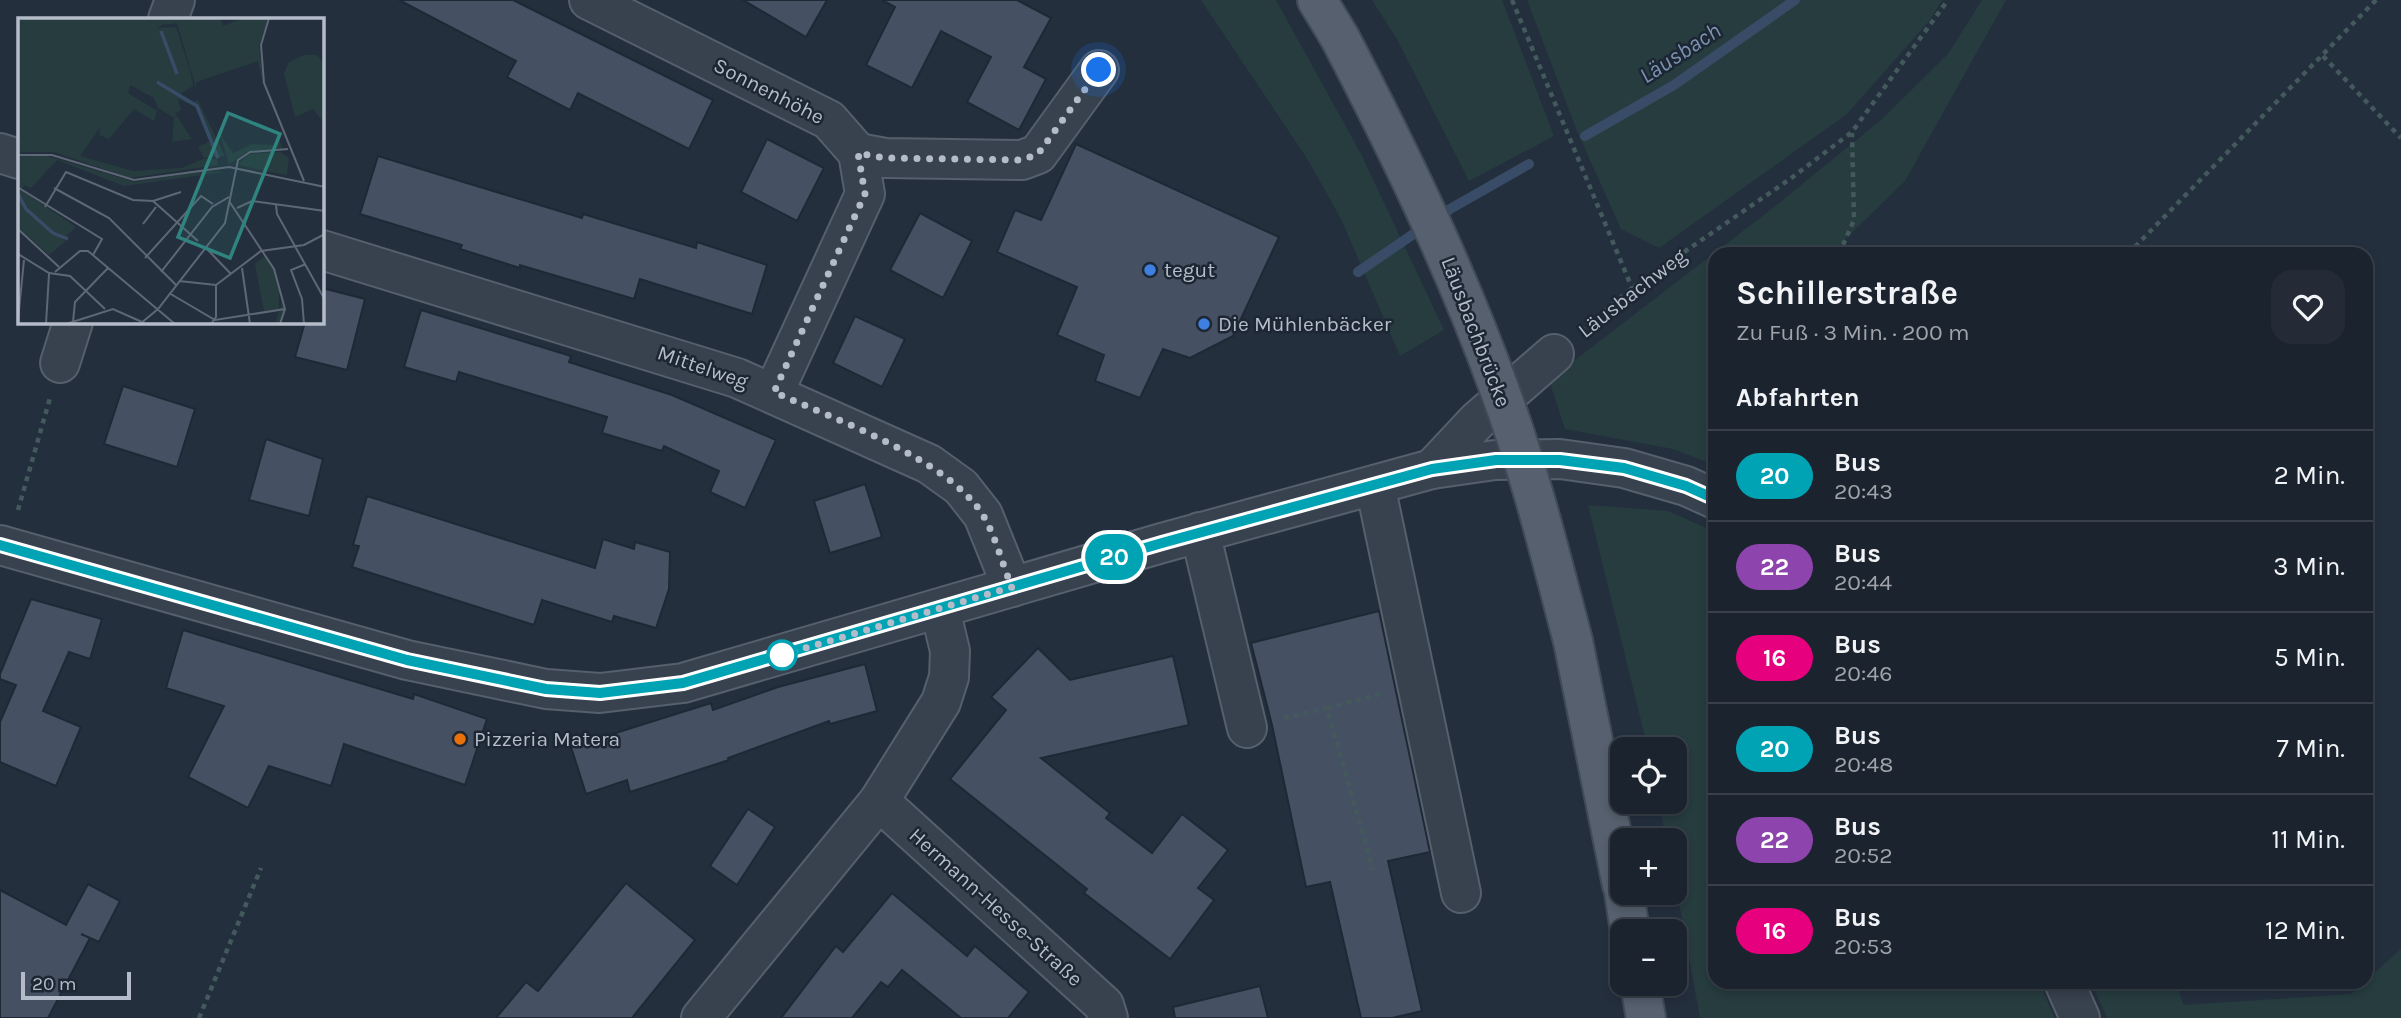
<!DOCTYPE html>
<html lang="de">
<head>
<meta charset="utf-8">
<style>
	:root { --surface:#1b232e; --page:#242b36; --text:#f1f3f6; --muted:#a0a4aa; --line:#39404a }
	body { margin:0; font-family:Karla,sans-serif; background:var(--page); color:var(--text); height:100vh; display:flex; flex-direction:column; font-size:26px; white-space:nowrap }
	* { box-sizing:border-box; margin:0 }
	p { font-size:23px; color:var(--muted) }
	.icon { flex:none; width:38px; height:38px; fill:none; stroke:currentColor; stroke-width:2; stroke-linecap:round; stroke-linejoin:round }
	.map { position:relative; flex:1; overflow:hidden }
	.drawer { position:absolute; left:1708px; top:247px; width:665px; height:742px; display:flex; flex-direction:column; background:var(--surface); border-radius:21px; box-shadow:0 4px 10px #0003,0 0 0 2px var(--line) }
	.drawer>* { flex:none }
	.badge { padding:0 14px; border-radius:23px; font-size:24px; line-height:46px }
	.tools { position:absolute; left:1610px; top:737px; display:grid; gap:14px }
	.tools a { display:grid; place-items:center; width:77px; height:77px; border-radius:14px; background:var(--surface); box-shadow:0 4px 10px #0003,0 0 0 2px var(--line); font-size:35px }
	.scale { position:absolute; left:21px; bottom:18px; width:110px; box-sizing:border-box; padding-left:7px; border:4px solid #b4bcc9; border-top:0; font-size:19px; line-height:24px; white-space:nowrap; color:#b4bcc9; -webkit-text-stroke:5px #1d2633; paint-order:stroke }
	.you { position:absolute; width:35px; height:35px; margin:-18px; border:5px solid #fff; border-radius:50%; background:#1a73e8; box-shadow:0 0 0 10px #1a73e833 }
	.map>.badge { position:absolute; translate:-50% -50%; box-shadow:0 0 0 4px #fff }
	h2 { padding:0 28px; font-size:26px; line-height:63px }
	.round { display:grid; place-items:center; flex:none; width:74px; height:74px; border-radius:21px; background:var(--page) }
	.headline { display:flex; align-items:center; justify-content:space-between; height:119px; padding:0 28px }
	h1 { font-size:33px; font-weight:700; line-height:52px }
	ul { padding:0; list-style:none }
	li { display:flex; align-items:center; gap:21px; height:91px; padding:0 28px; border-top:2px solid var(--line) }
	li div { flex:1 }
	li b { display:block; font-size:26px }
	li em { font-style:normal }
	li .badge { min-width:77px; font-weight:700; text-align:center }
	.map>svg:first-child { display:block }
</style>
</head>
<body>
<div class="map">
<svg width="2401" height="1018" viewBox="0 0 2401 1018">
	<rect width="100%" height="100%" fill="#242f3e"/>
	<g fill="#263c3f">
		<path d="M 1201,0 L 1276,0 L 1361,154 L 1444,330 L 1400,356 L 1342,221 L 1308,160 Z"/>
		<path d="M 1372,0 L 1502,0 L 1554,136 L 1469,181 L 1397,39 Z"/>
		<path d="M 1527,0 L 1942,0 L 1930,20 L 1847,114 L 1659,248 L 1621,229 L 1577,131 Z"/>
		<path d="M 1982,0 L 2006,0 L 1905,181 L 1830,254 L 1715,254 L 1715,465 L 1673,449 L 1565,429 L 1549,380 L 1769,211 L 1881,120 L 1948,54 Z"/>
		<path d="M 1588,505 L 1668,511 L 1715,532 L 1715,982 L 2039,982 L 2055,1018 L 1700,1018 L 1675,880 L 1675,840 L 1666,840 L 1659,802 L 1675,802 L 1675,749 L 1648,749 Z"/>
		<path d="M 2401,949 L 2401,1018 L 2107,1018 L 2091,982 L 2175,982 L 2184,1005 L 2351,994 Z"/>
	</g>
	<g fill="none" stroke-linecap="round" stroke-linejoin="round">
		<g stroke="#394c67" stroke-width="10">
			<path d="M 1585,136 L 1674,85 L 1795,0"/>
			<path d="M 1358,272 L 1450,209 L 1529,164"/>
		</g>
	</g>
	<g fill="#455162" stroke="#1f2835" stroke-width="2">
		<path d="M 399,0 L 513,0 L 713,100 L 689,149 L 578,93 L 570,110 L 507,77 L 516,61 Z"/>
		<path d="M 743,0 L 827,0 L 806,37 Z"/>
		<path d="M 882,0 L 1017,0 L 1051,18 L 1024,67 L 1046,79 L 1019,130 L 967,102 L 991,57 L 941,31 L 912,88 L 866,65 L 895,7 Z"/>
		<path d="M 767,139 L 824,168 L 797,221 L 741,192 Z"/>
		<path d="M 1076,144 L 1279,237 L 1233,336 L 1190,358 L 1163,349 L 1140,398 L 1095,381 L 1104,355 L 1057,335 L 1077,287 L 997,252 L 1015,210 L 1041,220 Z"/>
		<path d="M 378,156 L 582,218 L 583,214 L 696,248 L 697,242 L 767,265 L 752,314 L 640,279 L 634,299 L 520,265 L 520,268 L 460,249 L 462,245 L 360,214 Z"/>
		<path d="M 920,213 L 972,241 L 943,298 L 890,270 Z"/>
		<path d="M 322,288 L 365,299 L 347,370 L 295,357 L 305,322 L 322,322 Z"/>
		<path d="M 421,310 L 571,356 L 569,362 L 672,395 L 776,440 L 745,508 L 710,492 L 719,471 L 664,446 L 662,451 L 602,433 L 607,417 L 459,372 L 456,382 L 404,367 Z"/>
		<path d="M 855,316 L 905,339 L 882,387 L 833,363 Z"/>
		<path d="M 123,386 L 195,409 L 177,467 L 104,444 Z"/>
		<path d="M 266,439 L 323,459 L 309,516 L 249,500 Z"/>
		<path d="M 865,484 L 882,537 L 830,553 L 814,501 Z"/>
		<path d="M 367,496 L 595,568 L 603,539 L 634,549 L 635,542 L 670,552 L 669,589 L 656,628 L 614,616 L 612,622 L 542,600 L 534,625 L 352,567 L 359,546 L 353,545 Z"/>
		<path d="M 31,599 L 102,619 L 90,659 L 69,652 L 43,711 L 81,727 L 56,786 L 0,762 L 0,722 L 16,685 L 0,679 L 0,674 Z"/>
		<path d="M 1379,611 L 1430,852 L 1388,861 L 1422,1011 L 1392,1018 L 1361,1018 L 1330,882 L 1306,887 L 1272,725 L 1251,643 Z"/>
		<path d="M 183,630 L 413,699 L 414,694 L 487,719 L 465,785 L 344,744 L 331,786 L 269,766 L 248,808 L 188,777 L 224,706 L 166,688 Z"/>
		<path d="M 1038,648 L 1070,680 L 1173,656 L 1189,725 L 1041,758 L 1110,813 L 1106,818 L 1152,853 L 1182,814 L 1228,850 L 1198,888 L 1214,900 L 1170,959 L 1084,893 L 1087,889 L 950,779 L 1006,710 L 991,697 Z"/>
		<path d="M 865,664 L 877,711 L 830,724 L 829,721 L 728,758 L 729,760 L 630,792 L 627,780 L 586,794 L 571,747 L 711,703 L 713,710 L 778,687 Z"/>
		<path d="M 748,809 L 775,827 L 737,885 L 710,866 Z"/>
		<path d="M 626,883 L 695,940 L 632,1018 L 496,1018 L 526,982 L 538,991 Z"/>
		<path d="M 88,884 L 120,901 L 99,942 L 81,934 L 90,938 L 48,1018 L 0,1018 L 0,890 L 66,925 Z"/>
		<path d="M 892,893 L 967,956 L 975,946 L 1029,992 L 1008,1018 L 961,1018 L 902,970 L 888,987 L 881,982 L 852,1018 L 781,1018 L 836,946 L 843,952 Z"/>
		<path d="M 1260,986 L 1268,1018 L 1175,1018 L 1173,1007 Z"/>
	</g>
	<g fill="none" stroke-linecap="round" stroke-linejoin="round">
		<defs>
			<g id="minor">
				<path d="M 589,0 L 829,120 L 858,153 L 865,194 L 774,392"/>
				<path d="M 168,19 L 175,0"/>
				<path d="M 0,153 L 19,159"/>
				<path d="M 858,153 L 885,158 L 1022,160 L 1038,154 L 1099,70"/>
				<path d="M 322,250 L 737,378 L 929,464 L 961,487 L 983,515 L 1012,587"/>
				<path d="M 60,363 L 73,322"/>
				<path d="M 1432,469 L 1477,421 L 1554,354"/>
				<path d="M 1375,485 L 1461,893"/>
				<path d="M 1200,532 L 1247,728"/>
				<path d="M 0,545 L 407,660 L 546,689 L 600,693 L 683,683 L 1162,543 L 1432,469 L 1495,460 L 1560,459 L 1624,468 L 1686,486 L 1715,499"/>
				<path d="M 879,801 L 1104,1005 L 1108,1018"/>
				<path d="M 2064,982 L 2080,1018"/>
				<path d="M 701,1018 L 879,801 L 941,702 L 949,677 L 950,651 L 940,609"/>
			</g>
			<g id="major">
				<path d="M 1317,0 L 1340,38"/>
				<path d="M 1573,641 L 1622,885"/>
				<path d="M 1624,892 L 1630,931"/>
				<path d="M 1640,984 L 1646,1018"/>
			</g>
		</defs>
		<use href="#minor" stroke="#565f6c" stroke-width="42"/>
		<use href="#major" stroke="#414a57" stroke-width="42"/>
		<g stroke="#44595c" stroke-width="4.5" stroke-dasharray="5 5" stroke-linecap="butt">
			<path d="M 1512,0 L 1632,288"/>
			<path d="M 2323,56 L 2401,138"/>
			<path d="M 1839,254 L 1854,220 L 1852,133"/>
			<path d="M 2128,254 L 2376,0"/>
			<path d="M 1581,331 L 1632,288 L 1790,179 L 1852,132 L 1948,0"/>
			<path d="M 18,510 L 50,398"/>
			<path d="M 1327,708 L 1380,694"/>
			<path d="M 1284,718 L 1327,708 L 1373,870"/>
			<path d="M 199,1018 L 261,868"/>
		</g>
		<use href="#minor" stroke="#38414e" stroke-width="38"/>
		<use href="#major" stroke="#56606e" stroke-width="38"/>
		<defs>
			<path id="major-bridge" d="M 1340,38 C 1400,153 1456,269 1500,391 C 1530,472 1551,557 1573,641"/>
		</defs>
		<use href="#major-bridge" stroke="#414a57" stroke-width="42" stroke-linecap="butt"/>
		<use href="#major-bridge" stroke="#56606e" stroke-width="38"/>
	</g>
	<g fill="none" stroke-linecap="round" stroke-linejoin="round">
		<defs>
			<path id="line" d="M 0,545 L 407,660 L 546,689 L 600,693 L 683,683 L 1162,543 L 1432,469 L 1496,460 L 1560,460 L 1624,468 L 1686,486 L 1715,499"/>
		</defs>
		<use href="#line" stroke="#fff" stroke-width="16"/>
		<use href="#line" stroke="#00a3b4" stroke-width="10"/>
		<path stroke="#b4bcc9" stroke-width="7" stroke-dasharray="0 12.6" d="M 782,655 L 1012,587 C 1002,564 995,533 981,512 C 943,457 836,420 774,392 L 865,194 L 858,153 L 885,158 L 1022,160 L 1038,154 L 1099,70"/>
	</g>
	<g fill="#3f7fe0" stroke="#1d2633" stroke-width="2.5">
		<circle cx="1150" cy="270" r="7"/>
		<circle cx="1204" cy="324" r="7"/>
	</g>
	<circle fill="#fff" stroke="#00a3b4" stroke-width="3.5" cx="782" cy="655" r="14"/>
	<circle fill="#e8710a" stroke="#1d2633" stroke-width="2.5" cx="460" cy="739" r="7"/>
	<g text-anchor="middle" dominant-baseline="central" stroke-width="5" stroke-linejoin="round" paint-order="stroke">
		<g font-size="21" fill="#b4bcc9" stroke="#1d2633">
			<text transform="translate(769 91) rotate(27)">Sonnenhöhe</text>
			<text transform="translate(1632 293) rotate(-38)">Läusbachweg</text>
			<text transform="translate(1476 332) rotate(69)">Läusbachbrücke</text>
			<text transform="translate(703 367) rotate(19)">Mittelweg</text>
			<text transform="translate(996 907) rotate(42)">Hermann-Hesse-Straße</text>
		</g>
		<g font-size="21" fill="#b4bcc9" stroke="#1d2633" text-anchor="start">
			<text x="1164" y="270">tegut</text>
			<text x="1218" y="324">Die Mühlenbäcker</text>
			<text x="474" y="739">Pizzeria Matera</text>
		</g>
		<g font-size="23" font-style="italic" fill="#7c92b1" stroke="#1d2633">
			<text transform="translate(1680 53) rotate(-33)">Läusbach</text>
		</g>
	</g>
	<g transform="translate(18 18)">
		<rect width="306" height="306" fill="#242f3e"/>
		<path d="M 0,0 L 203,0 L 205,8 L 226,0 L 250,0 L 241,28 L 246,72 L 240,43 L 178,64 L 178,70 L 159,5 L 144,7 L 139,10 L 158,9 L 172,52 L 175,68 L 161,77 L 174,85 L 180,82 L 207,138 L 186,140 L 180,129 L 194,122 L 178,89 L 160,81 L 163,92 L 157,95 L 174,121 L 154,124 L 156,100 L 140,90 L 136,80 L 112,67 L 110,75 L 139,93 L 136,103 L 116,91 L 91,121 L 81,117 L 83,108 L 62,138 L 115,153 L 164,150 L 185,141 L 199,141 L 200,147 L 112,160 L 36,134 L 0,134 ZM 286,37 L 299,37 L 306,46 L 306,105 L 295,91 L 277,99 L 266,55 L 271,44 ZM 247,75 L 264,130 L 228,134 L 211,147 L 203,119 L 187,94 L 215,135 L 234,126 L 257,127 L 260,118 ZM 262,134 L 271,140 L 269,157 L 219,147 L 231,136 ZM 26,137 L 117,164 L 183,153 L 207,154 L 106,168 L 39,142 L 13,170 L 7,167 L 3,172 L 58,209 L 48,218 L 51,221 L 44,221 L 48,223 L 31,237 L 0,209 L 0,139 ZM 247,238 L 256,251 L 267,291 L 262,306 L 257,306 L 264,284 L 261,273 L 261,292 L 246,293 L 237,246 Z" fill="#263c3f"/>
		<path fill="none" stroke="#394c67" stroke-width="3.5" d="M 143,13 L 159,56M 139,64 L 179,88 L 200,140M 0,176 L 8,191 L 35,215 L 50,221"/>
		<path fill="none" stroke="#5e6776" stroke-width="2" d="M 251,0 L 243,27 L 246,65 L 286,163M 0,137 L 34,137 L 116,162 L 211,149 L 307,169M 1,170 L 84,221 L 75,237M 36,170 L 91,200 L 158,267M 135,183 L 180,223M 211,183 L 256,251 L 267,291 L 262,306M 258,186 L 259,196 L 307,282M 27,189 L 48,154 L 115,182 L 135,183 L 163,174M 219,190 L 234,183 L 307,193M 125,206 L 138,189M 0,211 L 41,249M 188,230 L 213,256M 0,236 L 31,255 L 52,258 L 87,291M 127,240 L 183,178 L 195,186M 224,250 L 232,306M 37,254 L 62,233 L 70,233 L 157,306M 143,254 L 194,189 L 211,179M 161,263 L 198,267 L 243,233 L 286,227 L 307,216M 151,275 L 197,302 L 267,291M 0,302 L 6,242M 55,304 L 57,284 L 90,250M 28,306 L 31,256M 48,306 L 95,291 L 124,304M 122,306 L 140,291 L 207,205 L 220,142 L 232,134 L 270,131M 193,306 L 198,299 L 198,267M 286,306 L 284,281 L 273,252 L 288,246"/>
		<path fill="#308480" fill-opacity="0.15" stroke="#308480" stroke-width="3.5" d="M 210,95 L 262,116 L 212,240 L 160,219 Z"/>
		<rect width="306" height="306" fill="none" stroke="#b4bcc9" stroke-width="3.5"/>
	</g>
</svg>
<div class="tools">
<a><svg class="icon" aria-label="locate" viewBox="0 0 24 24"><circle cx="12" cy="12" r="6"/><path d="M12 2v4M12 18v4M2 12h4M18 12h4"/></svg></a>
<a>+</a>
<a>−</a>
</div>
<div class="scale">20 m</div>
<div class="you" style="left:1099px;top:70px"></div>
<b class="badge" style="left:1114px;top:557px;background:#00a3b4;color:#fff">20</b>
<section class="drawer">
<div class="headline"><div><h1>Schillerstraße</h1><p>Zu Fuß · 3 Min. · 200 m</p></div><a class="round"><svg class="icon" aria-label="heart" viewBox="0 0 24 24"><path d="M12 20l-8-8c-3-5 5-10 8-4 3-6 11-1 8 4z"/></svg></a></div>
<h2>Abfahrten</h2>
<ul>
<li><span class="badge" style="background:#00a3b4;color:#fff">20</span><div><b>Bus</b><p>20:43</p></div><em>2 Min.</em></li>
<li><span class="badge" style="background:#8e44ad;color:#fff">22</span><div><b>Bus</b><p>20:44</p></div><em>3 Min.</em></li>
<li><span class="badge" style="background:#e6007e;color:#fff">16</span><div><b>Bus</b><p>20:46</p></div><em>5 Min.</em></li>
<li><span class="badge" style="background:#00a3b4;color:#fff">20</span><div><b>Bus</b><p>20:48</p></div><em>7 Min.</em></li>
<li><span class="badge" style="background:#8e44ad;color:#fff">22</span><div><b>Bus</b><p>20:52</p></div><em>11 Min.</em></li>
<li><span class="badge" style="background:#e6007e;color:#fff">16</span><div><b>Bus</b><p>20:53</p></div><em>12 Min.</em></li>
</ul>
</section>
</div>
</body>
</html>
